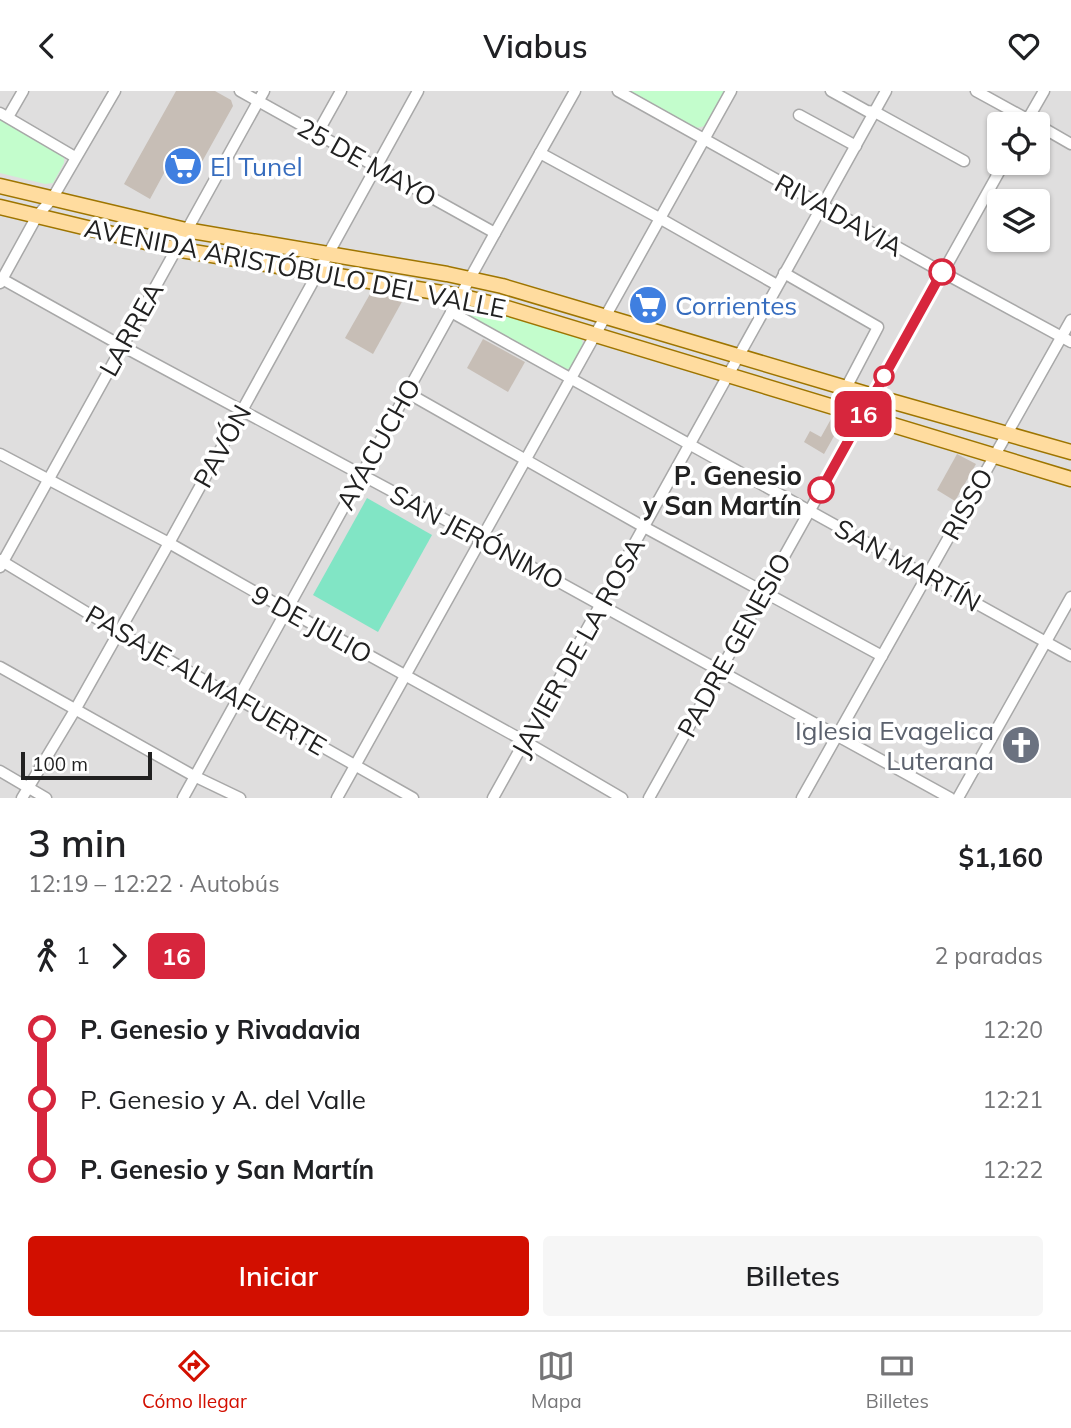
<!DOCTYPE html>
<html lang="es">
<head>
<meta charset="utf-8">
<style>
	:root { --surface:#fff; --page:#f6f6f6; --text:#202124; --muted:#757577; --line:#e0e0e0; --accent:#d20f00 }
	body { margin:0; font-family:Mulish,sans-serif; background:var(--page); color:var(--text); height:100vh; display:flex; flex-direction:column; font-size:26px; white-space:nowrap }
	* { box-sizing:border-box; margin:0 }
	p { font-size:23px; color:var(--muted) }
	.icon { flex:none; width:38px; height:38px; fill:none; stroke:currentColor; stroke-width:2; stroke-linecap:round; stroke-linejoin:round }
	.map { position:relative; height:707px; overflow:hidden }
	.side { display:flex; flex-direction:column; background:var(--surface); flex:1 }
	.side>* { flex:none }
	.badge { padding:0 14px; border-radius:10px; font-size:24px; line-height:46px }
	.tools { position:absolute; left:987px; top:21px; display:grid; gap:14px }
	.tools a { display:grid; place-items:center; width:63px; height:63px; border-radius:7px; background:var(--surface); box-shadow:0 2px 5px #0004; font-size:35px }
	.scale { position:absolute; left:21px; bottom:18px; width:131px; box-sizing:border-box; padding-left:7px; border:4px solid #212121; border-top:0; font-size:19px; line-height:24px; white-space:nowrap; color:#212121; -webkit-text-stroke:5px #fff; paint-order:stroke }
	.map>.badge { position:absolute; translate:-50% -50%; box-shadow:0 0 0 4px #fff }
	.legs { display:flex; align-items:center; gap:10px; height:77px; padding:0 28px; font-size:23px }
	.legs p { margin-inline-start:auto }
	.headline { display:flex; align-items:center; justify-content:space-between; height:119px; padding:0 28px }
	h1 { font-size:38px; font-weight:600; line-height:52px }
	.cta { display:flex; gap:14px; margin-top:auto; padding:14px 28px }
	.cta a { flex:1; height:80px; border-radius:7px; background:var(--accent); color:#fff; font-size:28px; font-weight:600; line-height:80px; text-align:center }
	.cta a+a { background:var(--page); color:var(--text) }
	ul { padding:0 28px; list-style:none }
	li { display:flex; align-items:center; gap:24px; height:70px; font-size:26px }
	li i { display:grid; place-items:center; width:10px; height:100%; margin:0 9px; background:currentColor }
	li i::after { content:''; width:18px; height:18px; margin:-9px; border:5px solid; border-radius:50%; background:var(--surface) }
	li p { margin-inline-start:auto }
	li:first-child i { background:linear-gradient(#0000 50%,currentColor 0) }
	li:last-child i { background:linear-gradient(currentColor 50%,#0000 0) }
	header { display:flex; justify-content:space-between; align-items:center; height:91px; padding:0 28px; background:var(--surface); font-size:32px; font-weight:600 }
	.menu { display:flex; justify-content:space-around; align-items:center; height:98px; border-top:2px solid var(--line); background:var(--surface); font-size:19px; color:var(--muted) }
	.menu a { display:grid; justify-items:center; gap:4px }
	.menu .active { color:var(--accent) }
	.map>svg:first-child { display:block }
</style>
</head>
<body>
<header><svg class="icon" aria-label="back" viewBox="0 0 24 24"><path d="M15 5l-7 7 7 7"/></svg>Viabus<svg class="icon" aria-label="heart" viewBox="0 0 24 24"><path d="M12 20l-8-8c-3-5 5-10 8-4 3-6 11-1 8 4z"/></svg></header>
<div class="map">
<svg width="1071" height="707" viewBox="0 0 1071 707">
	<rect width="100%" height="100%" fill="#f2efe7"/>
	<path fill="#dfdede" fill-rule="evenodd" d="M 0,0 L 1071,0 L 1071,707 L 0,707 ZM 999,33 L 1038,33 L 1038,72 L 999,72 ZM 999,110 L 1038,110 L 1038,149 L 999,149 Z"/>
	<g fill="#c3fdcc">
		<path d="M 630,0 L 725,0 L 705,35 L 696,37 Z"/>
		<path d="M 0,28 L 64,65 L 64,72 L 53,92 L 45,93 L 0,82 Z"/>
		<path d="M 465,213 L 470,213 L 580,246 C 588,255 576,267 571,277 L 563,279 L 466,224 L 463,216 Z"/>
	</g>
	<path fill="#81e5c5" d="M 367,407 L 432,444 L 378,541 L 313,504 Z"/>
	<g fill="#c7beb6">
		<path d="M 176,0 L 215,0 L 231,9 L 233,15 L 193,87 L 169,73 L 150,108 L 124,93 Z"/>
		<path d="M 370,203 L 404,207 L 373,263 L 345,247 Z"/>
		<path d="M 483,248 L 525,271 L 508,301 L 467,277 Z"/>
		<path d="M 831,328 L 838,338 L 824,363 L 804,351 L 810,340 L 821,346 Z"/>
		<path d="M 957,363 L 976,373 L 955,410 L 937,399 Z"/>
		<path d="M 1011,642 L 1036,656 L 1031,665 L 1006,652 Z"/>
	</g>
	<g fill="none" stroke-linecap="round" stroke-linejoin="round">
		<defs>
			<g id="minor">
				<path d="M 240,0 L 495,142"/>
				<path d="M 618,0 L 942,181 L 1071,251"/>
				<path d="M 831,0 L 867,20 L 875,21 L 964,70"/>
				<path d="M 976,0 L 1036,33"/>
				<path d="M 0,22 L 75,66"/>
				<path d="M 799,24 L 856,55"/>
				<path d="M 8,26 L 23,0"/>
				<path d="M 1025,33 L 1044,0"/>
				<path d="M 1038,34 L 1071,53"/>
				<path d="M 317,43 L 341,0"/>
				<path d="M 540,62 L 661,128 L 777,194"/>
				<path d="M 784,182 L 878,236 L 846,297"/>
				<path d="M 2,188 L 122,255 L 481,448 L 950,707"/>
				<path d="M 0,192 L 37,125 L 52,108 L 115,0"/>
				<path d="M 451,221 L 1071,565"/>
				<path d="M 406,301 L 644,436 L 882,565"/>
				<path d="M 0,363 L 169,452 L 287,519 L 526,651 L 622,707"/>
				<path d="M 0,469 L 119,541 L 413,707"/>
				<path d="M 0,476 L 264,0"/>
				<path d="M 0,576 L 194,685 L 240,707"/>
				<path d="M 0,680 L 46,707"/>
				<path d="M 22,707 L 75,619 L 169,452 L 418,0"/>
				<path d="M 183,707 L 495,142 L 575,0"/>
				<path d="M 337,707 L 731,0"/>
				<path d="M 493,707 L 886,0"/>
				<path d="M 649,707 L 1004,72"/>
				<path d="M 802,707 L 1071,229"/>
				<path d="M 958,707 L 1071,506"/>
			</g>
			<g id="major">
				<path d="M 0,95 L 186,139 L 447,183 L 502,195 L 873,305 L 1071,361"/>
				<path d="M 0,116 L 175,158 L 460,205 L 497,214 L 1071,388"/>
			</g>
		</defs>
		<use href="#minor" stroke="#a8a8a8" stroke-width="13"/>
		<use href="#major" stroke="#9e7500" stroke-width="17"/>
		<use href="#minor" stroke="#fff" stroke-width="10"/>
		<use href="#major" stroke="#ffdc9f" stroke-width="14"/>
	</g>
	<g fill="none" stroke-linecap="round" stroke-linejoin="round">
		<defs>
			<path id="line-1" d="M 821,399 L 942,181"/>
		</defs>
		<use href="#line-1" stroke="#fff" stroke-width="16"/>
		<use href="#line-1" stroke="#d7263d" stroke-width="10"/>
	</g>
	<defs>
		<symbol id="supermarket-disc" viewBox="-11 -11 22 22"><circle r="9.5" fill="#3f7fe0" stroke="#fff"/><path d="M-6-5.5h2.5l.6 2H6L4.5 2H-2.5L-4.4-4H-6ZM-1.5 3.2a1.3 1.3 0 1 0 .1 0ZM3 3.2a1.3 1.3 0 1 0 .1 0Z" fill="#fff"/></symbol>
		<symbol id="church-disc" viewBox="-11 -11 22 22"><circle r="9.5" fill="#6b7280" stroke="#fff"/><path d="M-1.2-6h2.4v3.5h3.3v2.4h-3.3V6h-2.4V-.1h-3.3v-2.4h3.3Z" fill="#fff"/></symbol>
	</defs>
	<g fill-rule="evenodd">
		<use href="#supermarket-disc" x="161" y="53" width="44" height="44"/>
		<use href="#supermarket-disc" x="626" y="192" width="44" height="44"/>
		<use href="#church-disc" x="999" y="632" width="44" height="44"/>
	</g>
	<g fill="#fff" stroke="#d7263d" stroke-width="3.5">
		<circle cx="942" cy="181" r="12"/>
		<circle cx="884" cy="285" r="9"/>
		<circle cx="821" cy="399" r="12"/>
	</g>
	<g text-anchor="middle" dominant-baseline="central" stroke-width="7" stroke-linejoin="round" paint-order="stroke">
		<g font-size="26" fill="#212121" stroke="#fff">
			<text transform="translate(367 71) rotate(29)">25 DE MAYO</text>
			<text transform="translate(839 124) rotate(29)">RIVADAVIA</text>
			<text transform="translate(295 177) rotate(11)">AVENIDA ARISTÓBULO DEL VALLE</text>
			<text transform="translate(131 238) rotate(-61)">LARREA</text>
			<text transform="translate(378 353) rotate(-61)">AYACUCHO</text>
			<text transform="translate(222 355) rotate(-61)">PAVÓN</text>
			<text transform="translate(967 413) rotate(-61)">RISSO</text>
			<text transform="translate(477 446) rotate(28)">SAN JERÓNIMO</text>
			<text transform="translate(908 474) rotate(29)">SAN MARTÍN</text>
			<text transform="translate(312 533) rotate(29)">9 DE JULIO</text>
			<text transform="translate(734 554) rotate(-61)">PADRE GENESIO</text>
			<text transform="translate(578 556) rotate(-61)">JAVIER DE LA ROSA</text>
			<text transform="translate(206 589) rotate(30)">PASAJE ALMAFUERTE</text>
		</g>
		<g font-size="26" fill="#366cbe" stroke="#fff" text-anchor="start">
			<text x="210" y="75">El Tunel</text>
			<text x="675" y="214">Corrientes</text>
		</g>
		<g font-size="26" font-weight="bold" fill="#212121" stroke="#fff" text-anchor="end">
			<text x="802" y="384">P. Genesio<tspan x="802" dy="30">y San Martín</tspan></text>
		</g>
		<g font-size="26" fill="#5b616d" stroke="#fff" text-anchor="end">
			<text x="994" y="639">Iglesia Evagelica<tspan x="994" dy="30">Luterana</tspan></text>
		</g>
	</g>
</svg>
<div class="tools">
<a><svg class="icon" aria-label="locate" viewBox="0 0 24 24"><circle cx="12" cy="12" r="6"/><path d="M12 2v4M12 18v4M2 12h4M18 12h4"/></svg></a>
<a><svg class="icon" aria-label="layers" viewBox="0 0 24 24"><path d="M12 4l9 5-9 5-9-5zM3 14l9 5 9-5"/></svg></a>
</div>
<div class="scale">100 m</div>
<b class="badge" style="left:863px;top:323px;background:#d7263d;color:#fff">16</b>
</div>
<section class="side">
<div class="headline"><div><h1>3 min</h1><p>12:19 – 12:22 · Autobús</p></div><b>$1,160</b></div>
<div class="legs"><svg class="icon" aria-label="walk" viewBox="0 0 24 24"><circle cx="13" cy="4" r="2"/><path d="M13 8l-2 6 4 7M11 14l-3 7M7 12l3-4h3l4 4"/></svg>1<svg class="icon" aria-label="forward" viewBox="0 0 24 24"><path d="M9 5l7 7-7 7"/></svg><b class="badge" style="background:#d7263d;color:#fff">16</b><p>2 paradas</p></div>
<ul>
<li><i style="color:#d7263d"></i><b>P. Genesio y Rivadavia</b><p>12:20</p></li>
<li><i style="color:#d7263d"></i><span>P. Genesio y A. del Valle</span><p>12:21</p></li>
<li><i style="color:#d7263d"></i><b>P. Genesio y San Martín</b><p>12:22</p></li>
</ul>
<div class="cta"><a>Iniciar</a><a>Billetes</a></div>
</section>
<nav class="menu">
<a class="active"><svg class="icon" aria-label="directions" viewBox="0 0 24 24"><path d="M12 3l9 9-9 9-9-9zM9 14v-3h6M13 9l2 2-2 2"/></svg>Cómo llegar</a>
<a><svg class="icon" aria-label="map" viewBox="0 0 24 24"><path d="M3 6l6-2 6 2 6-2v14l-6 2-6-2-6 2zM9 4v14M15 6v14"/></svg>Mapa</a>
<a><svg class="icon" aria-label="tickets" viewBox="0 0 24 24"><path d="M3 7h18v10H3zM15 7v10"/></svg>Billetes</a>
</nav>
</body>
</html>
